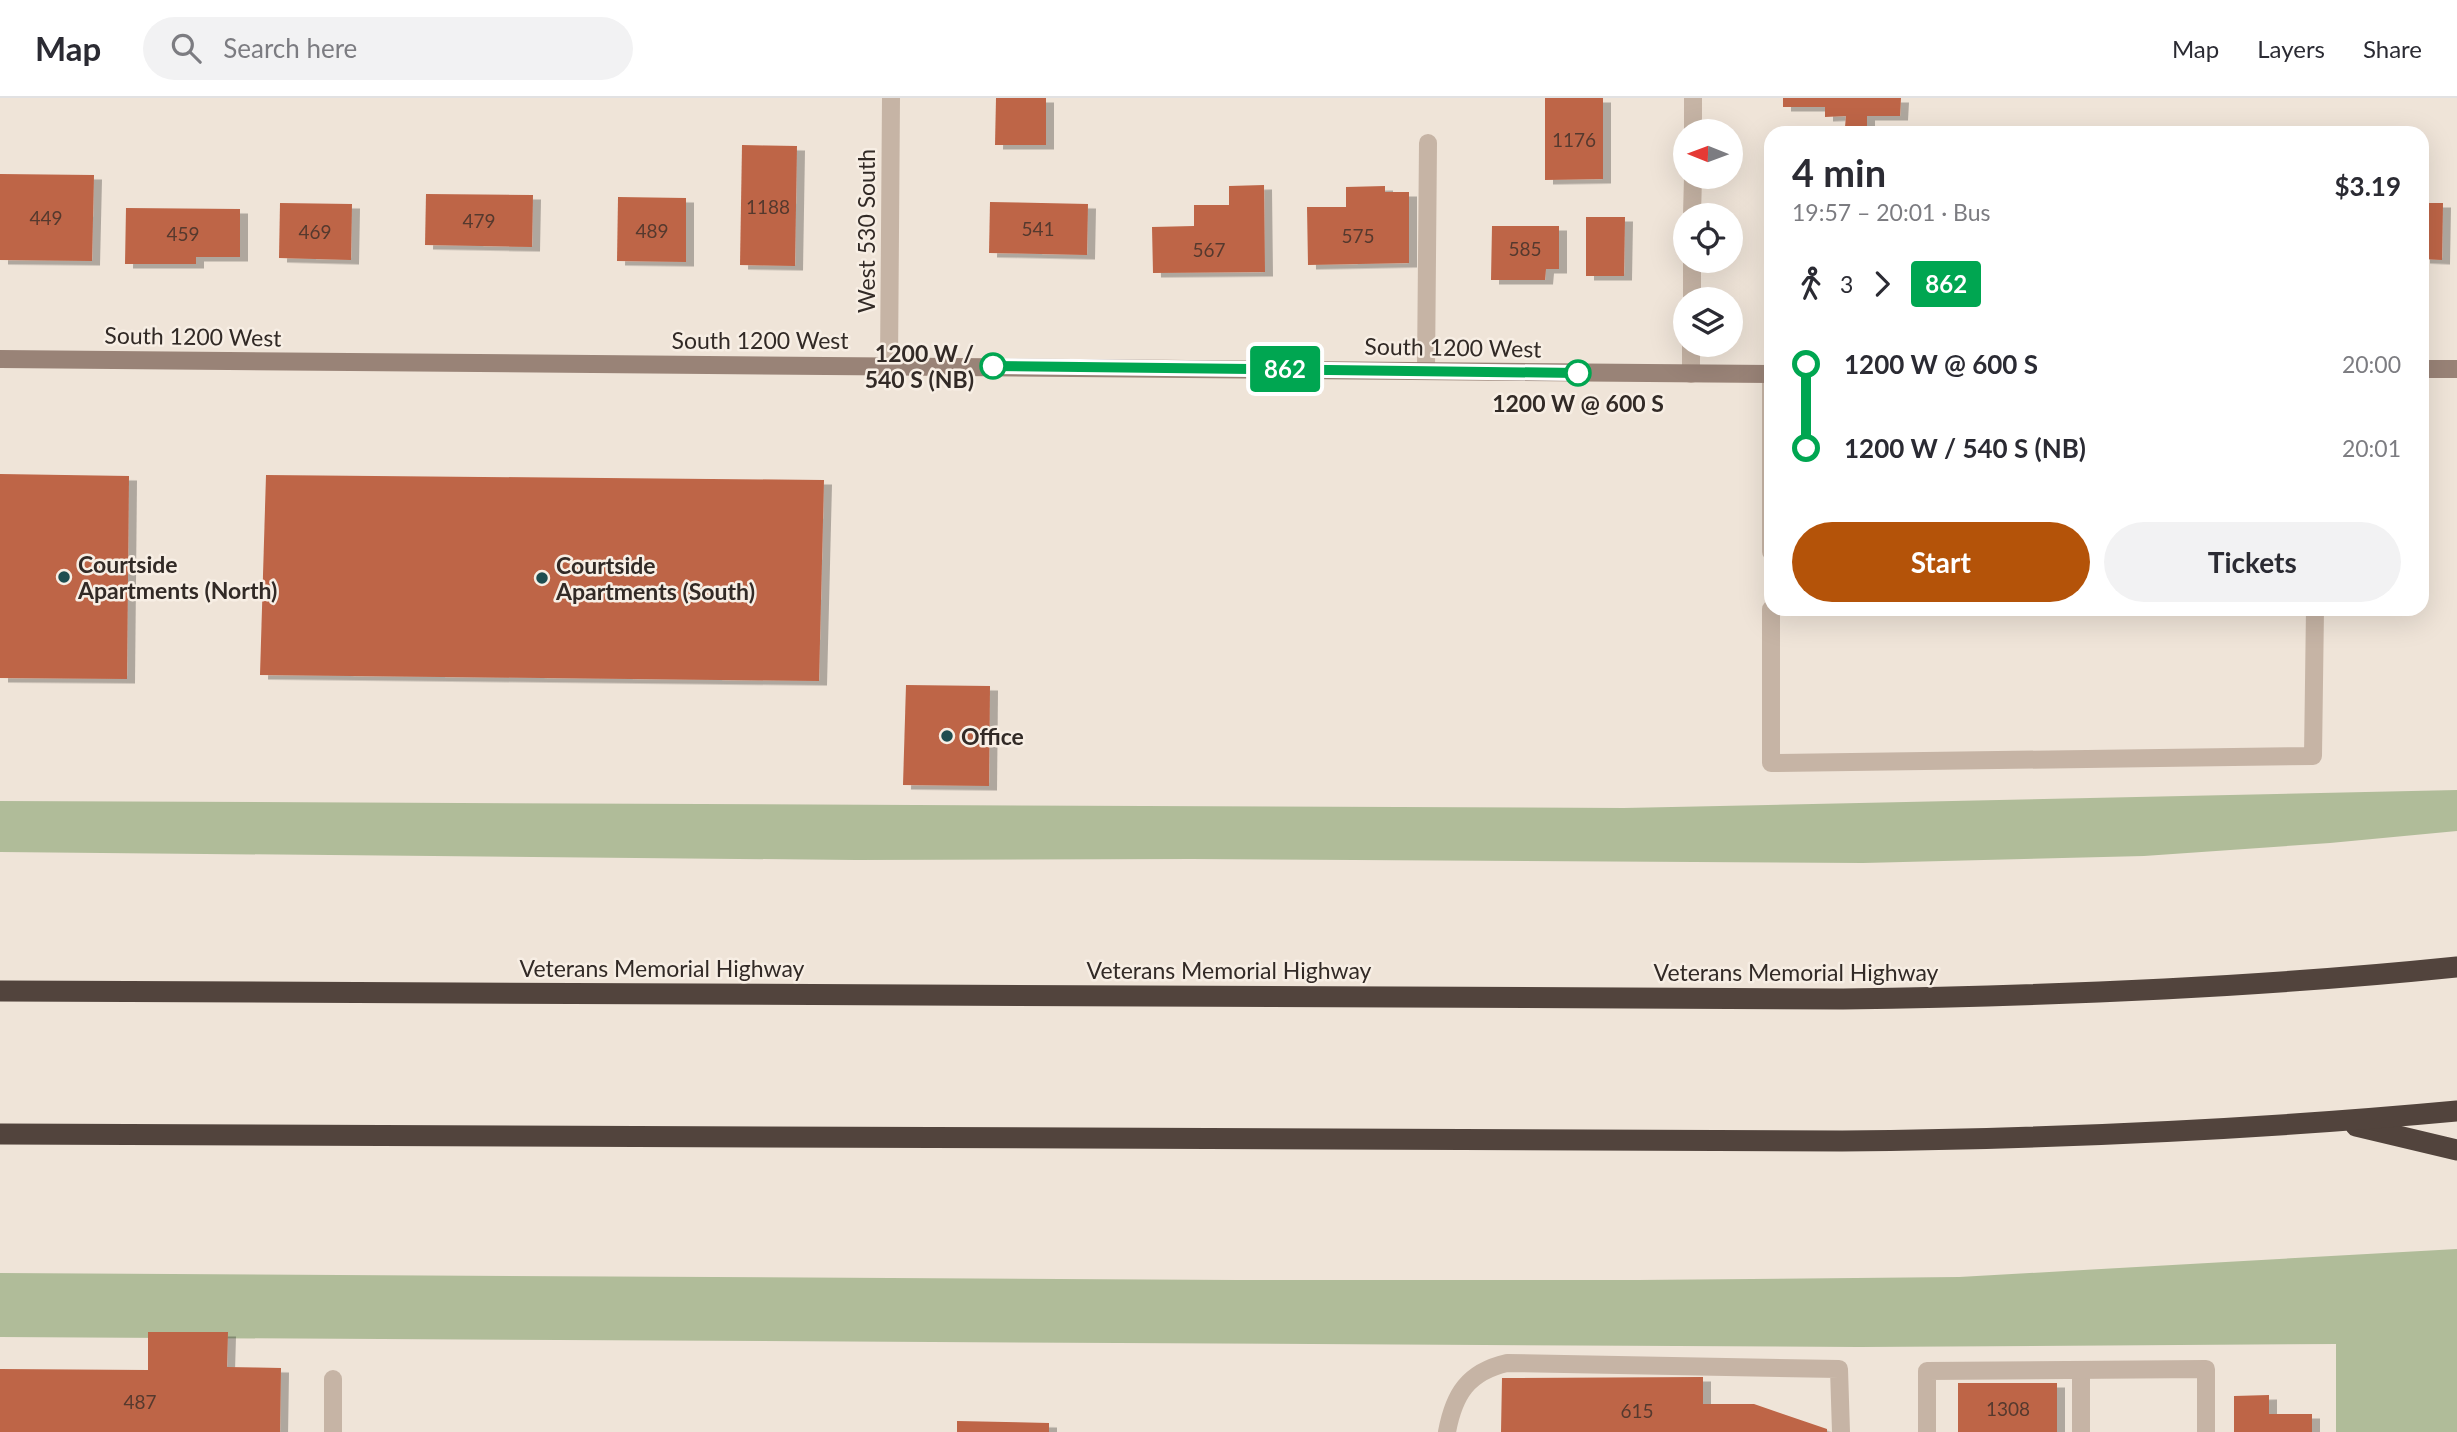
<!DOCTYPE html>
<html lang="en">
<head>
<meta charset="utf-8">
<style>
	:root { --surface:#fff; --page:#f2f2f3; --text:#2b2b33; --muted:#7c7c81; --line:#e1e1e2; --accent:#b45309 }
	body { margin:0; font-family:Lato,sans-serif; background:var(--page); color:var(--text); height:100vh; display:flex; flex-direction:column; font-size:26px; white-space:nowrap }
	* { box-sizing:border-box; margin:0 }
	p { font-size:23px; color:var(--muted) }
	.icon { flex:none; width:38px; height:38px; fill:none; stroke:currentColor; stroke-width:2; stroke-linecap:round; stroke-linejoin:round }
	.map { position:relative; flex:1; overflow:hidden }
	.drawer { position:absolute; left:1764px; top:28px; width:665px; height:490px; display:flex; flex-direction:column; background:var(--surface); border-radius:21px; box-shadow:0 7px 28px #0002 }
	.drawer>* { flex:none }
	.badge { padding:0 14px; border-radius:5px; font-size:24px; line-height:46px }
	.needle { width:46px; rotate:271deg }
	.tools { position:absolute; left:1673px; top:21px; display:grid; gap:14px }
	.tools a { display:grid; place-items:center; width:70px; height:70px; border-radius:50%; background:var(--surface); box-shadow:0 7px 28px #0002; font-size:35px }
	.map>.badge { position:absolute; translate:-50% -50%; box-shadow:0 0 0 4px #fff }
	.legs { display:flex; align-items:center; gap:10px; height:77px; padding:0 28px; font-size:23px }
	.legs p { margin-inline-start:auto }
	.overview { display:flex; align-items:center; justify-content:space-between; height:119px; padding:0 28px }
	h1 { font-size:38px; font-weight:700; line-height:52px }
	.button { display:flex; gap:14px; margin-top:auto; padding:14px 28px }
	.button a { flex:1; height:80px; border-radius:42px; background:var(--accent); color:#fff; font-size:28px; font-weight:700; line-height:80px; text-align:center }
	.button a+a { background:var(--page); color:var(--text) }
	ul { padding:0 28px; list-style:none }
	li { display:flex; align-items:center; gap:24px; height:84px; font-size:26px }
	li i { display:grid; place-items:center; width:10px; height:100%; margin:0 9px; background:currentColor }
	li i::after { content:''; width:18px; height:18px; margin:-9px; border:5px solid; border-radius:50%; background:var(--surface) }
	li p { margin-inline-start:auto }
	li:first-child i { background:linear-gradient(#0000 50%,currentColor 0) }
	li:last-child i { background:linear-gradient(currentColor 50%,#0000 0) }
	header { display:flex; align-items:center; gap:42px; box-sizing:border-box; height:98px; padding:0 35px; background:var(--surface); border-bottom:2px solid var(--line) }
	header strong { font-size:33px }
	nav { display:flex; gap:38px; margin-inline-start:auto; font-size:24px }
	.search { width:490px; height:63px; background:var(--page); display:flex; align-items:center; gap:18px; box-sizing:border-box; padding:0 24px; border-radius:38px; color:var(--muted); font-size:26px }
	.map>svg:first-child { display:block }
</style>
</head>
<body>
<header>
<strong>Map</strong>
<div class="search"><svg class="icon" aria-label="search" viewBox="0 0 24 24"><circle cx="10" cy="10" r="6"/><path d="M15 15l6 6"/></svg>Search here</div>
<nav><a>Map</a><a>Layers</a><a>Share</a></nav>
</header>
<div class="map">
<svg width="2457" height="1334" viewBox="0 0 2457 1334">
	<defs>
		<filter id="shadow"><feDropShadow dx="8" dy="4.5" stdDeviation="0" flood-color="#0004"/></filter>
	</defs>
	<rect width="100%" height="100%" fill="#efe4d8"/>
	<g fill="#b0bc99">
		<path d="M 2457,692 L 2457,733 L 2330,745 L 2144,758 L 1863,765 L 1192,761 L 856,762 L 0,754 L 0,703 L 1624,710 Z"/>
		<path d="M 2457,1151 L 2457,1334 L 2336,1334 L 2336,1246 L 1859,1249 L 0,1239 L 0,1175 L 1236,1182 L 1638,1182 L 1959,1179 Z"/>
	</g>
	<g fill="#be6547" filter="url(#shadow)">
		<path d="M 996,0 L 1046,0 L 1046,47 L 995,47 Z"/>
		<path d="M 1545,0 L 1603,0 L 1603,81 L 1545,82 Z"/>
		<path d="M 1783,0 L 1901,0 L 1900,18 L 1867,18 L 1867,30 L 1845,29 L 1846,18 L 1825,19 L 1825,9 L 1783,9 Z"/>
		<path d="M 742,47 L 797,48 L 795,168 L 740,167 Z"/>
		<path d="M 0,76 L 94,77 L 92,163 L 0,162 Z"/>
		<path d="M 1264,87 L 1265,174 L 1153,175 L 1152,129 L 1194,128 L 1194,107 L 1229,107 L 1229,88 Z"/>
		<path d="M 1385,88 L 1385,94 L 1409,94 L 1409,165 L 1308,167 L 1307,109 L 1346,109 L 1346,89 Z"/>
		<path d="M 426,96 L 533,97 L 532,149 L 425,147 Z"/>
		<path d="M 618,99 L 686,100 L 686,164 L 617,163 Z"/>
		<path d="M 990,104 L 1088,106 L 1087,157 L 989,155 Z"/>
		<path d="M 280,105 L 352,106 L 351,162 L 279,160 Z"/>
		<path d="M 2422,105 L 2443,105 L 2442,162 L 2422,161 Z"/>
		<path d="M 126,110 L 240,111 L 240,159 L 196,159 L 196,166 L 125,166 Z"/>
		<path d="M 1586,119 L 1625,119 L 1624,178 L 1586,178 Z"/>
		<path d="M 1492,128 L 1559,128 L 1559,171 L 1546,171 L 1545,182 L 1491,182 Z"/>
		<path d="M 0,376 L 129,378 L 127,581 L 0,580 Z"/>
		<path d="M 266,377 L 824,382 L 819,583 L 260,577 Z"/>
		<path d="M 906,587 L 990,588 L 989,688 L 903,687 Z"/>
		<path d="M 148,1234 L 228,1234 L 227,1269 L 281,1270 L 280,1334 L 0,1334 L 0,1271 L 148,1272 Z"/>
		<path d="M 1703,1279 L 1703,1306 L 1754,1306 L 1827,1331 L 1827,1334 L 1501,1334 L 1502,1280 Z"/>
		<rect x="1958" y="1285" width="99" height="49"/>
		<path d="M 2269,1297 L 2269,1316 L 2312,1316 L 2312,1334 L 2234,1334 L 2234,1298 Z"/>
		<path d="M 957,1323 L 1049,1325 L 1049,1334 L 957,1334 Z"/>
	</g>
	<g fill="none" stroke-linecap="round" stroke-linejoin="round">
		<g stroke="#c6b4a5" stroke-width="18">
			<path d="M 1426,273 L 1428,45"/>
			<path d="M 1771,276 L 1771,454"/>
			<path d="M 1771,511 L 1771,665 L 2313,658 L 2315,511"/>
			<path d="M 2081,1272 L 2081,1334"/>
			<path d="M 333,1281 L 333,1334"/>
			<path d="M 1447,1334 C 1454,1296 1468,1274 1507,1265 L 1839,1271 L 1841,1334"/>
			<path d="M 1927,1334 L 1927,1273 L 2206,1271 L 2206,1334"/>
		</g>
		<path stroke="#c6b4a5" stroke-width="18" d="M 889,267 L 891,0"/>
		<g stroke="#c6b4a5" stroke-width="18">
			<path d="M 1693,33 L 1693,0"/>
			<path d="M 1692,117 L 1693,79"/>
			<path d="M 1692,201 L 1692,163"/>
			<path d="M 1691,276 L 1691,247"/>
		</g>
		<g stroke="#998377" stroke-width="18">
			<path d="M 0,261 L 1771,276"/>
			<path d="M 2422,271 L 2457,271"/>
		</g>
		<g stroke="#52443d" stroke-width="21">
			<path d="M 0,893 L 1843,901 C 2048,898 2253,890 2457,869"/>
			<path d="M 2356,1028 L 2457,1052"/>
			<path d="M 0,1036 L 1842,1043 C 2048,1041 2252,1032 2457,1013"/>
		</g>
	</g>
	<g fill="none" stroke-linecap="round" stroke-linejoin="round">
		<defs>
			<path id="line-1" d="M 993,268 L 1578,275"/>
		</defs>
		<use href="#line-1" stroke="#fff" stroke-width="16"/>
		<use href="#line-1" stroke="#00a651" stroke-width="10"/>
	</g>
	<g fill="#fff" stroke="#00a651" stroke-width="3.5">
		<circle cx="993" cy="268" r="12"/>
		<circle cx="1578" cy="275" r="12"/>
	</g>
	<g fill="#1e4d50" stroke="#f7eee4" stroke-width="2.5">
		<circle cx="64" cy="479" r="7"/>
		<circle cx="542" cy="480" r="7"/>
		<circle cx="947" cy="638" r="7"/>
	</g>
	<g text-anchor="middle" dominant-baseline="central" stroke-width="5" stroke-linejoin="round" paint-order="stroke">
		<g font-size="19" fill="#55392e">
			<text x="1574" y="41">1176</text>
			<text x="768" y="108">1188</text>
			<text x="46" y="119">449</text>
			<text x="479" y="122">479</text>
			<text x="1038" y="130">541</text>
			<text x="652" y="132">489</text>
			<text x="315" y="133">469</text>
			<text x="183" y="135">459</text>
			<text x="1358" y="137">575</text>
			<text x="1525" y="150">585</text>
			<text x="1209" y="151">567</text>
			<text x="140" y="1303">487</text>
			<text x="2008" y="1310">1308</text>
			<text x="1637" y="1312">615</text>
		</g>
		<g font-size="23" fill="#322a26" stroke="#f7eee4">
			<text transform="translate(866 133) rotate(-90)">West 530 South</text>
			<text transform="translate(193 238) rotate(1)">South 1200 West</text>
			<text x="760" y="242">South 1200 West</text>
			<text transform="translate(1453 249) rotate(1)">South 1200 West</text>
			<text x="662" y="870">Veterans Memorial Highway</text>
			<text x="1229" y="872">Veterans Memorial Highway</text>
			<text x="1796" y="874">Veterans Memorial Highway</text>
		</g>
		<g font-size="23" font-weight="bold" fill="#322a26" stroke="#f7eee4" text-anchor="end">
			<text x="974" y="255">1200 W /<tspan x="974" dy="26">540 S (NB)</tspan></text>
			<text x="1578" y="305" text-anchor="middle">1200 W @ 600 S</text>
		</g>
		<g font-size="23" font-weight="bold" fill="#322a26" stroke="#f7eee4" text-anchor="start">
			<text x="78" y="466">Courtside<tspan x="78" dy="26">Apartments (North)</tspan></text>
			<text x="556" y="467">Courtside<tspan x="556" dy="26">Apartments (South)</tspan></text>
			<text x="961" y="638">Office</text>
		</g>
	</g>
</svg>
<div class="tools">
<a><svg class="needle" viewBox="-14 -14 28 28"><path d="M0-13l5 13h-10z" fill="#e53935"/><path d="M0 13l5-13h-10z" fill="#7c7c81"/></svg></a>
<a><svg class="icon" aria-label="locate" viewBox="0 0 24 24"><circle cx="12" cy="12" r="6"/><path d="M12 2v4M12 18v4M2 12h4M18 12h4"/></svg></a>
<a><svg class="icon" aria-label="layers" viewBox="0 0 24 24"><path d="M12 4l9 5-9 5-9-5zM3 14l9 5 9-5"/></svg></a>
</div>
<b class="badge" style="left:1285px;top:271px;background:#00a651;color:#fff">862</b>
<section class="drawer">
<div class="overview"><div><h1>4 min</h1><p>19:57 – 20:01 · Bus</p></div><b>$3.19</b></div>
<div class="legs"><svg class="icon" aria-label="walk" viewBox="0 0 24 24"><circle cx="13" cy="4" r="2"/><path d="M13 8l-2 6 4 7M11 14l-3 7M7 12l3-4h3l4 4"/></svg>3<svg class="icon" aria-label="forward" viewBox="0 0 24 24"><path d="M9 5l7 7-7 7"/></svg><b class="badge" style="background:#00a651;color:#fff">862</b></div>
<ul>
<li><i style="color:#00a651"></i><b>1200 W @ 600 S</b><p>20:00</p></li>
<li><i style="color:#00a651"></i><b>1200 W / 540 S (NB)</b><p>20:01</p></li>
</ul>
<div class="button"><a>Start</a><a>Tickets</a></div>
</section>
</div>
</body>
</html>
